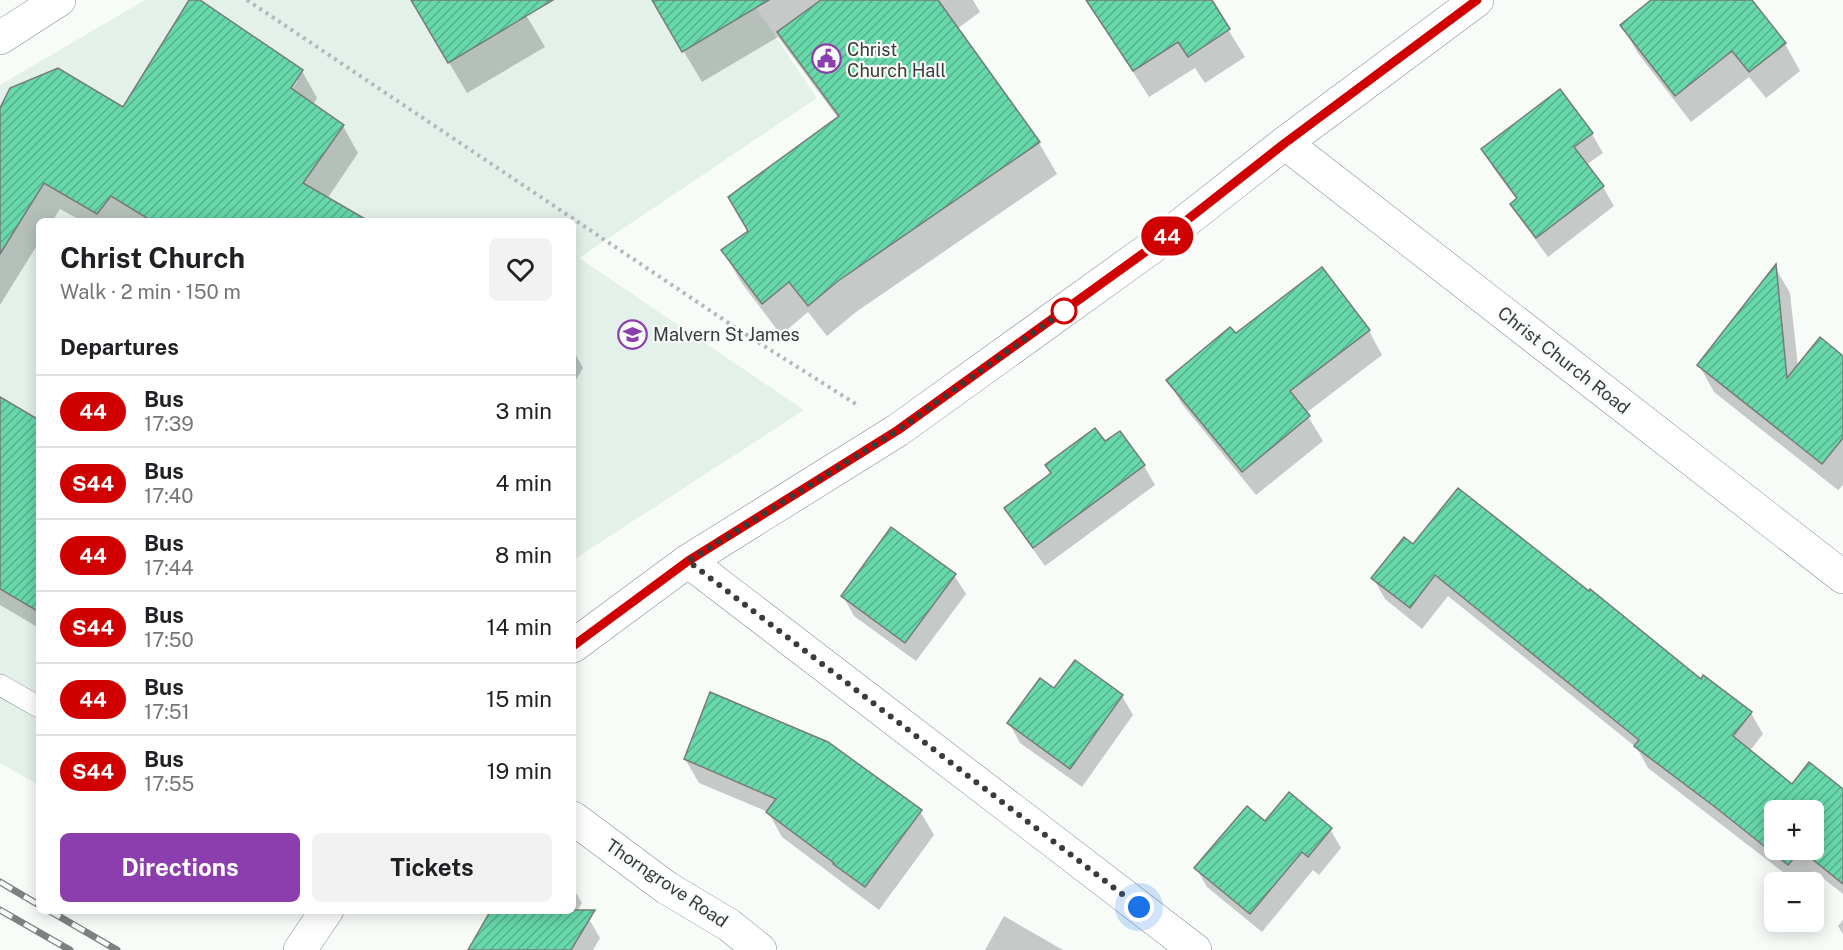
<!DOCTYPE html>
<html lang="en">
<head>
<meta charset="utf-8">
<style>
	:root { --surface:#fff; --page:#f2f2f2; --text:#202124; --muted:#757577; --line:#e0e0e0; --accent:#8d3eae }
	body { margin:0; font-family:"Public Sans",sans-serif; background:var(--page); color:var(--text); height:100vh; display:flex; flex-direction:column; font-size:22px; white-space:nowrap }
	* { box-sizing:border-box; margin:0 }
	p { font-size:20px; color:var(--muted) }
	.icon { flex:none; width:33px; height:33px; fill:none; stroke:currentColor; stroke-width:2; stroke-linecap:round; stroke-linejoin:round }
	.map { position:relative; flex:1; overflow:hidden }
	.panel { position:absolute; left:36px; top:218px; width:540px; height:696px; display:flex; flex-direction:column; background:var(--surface); border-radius:9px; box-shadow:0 3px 15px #0003 }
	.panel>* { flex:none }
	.badge { padding:0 12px; border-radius:20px; font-size:21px; line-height:39px }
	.fabs { position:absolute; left:1764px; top:800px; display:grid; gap:12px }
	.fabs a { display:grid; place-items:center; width:60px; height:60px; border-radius:9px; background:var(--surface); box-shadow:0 3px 15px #0003; font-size:30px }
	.you { position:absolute; width:30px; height:30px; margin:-15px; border:4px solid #fff; border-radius:50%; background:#1a73e8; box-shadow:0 0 0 9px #1a73e833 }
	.map>.badge { position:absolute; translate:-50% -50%; box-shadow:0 0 0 3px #fff }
	h2 { padding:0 24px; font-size:22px; line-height:54px }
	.round { display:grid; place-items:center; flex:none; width:63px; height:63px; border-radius:9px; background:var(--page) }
	.head { display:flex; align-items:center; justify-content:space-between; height:102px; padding:0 24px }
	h1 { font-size:28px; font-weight:700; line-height:45px }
	.action { display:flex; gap:12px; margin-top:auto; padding:12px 24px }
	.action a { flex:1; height:69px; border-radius:9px; background:var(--accent); color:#fff; font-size:24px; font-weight:700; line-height:69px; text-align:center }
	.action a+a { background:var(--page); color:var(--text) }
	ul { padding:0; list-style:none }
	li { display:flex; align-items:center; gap:18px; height:72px; padding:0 24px; border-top:2px solid var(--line) }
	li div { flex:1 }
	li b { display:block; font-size:22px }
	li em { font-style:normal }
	li .badge { min-width:66px; font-weight:700; text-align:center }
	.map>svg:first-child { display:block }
</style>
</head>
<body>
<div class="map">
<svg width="1843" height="950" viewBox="0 0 1843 950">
	<defs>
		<pattern id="building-hatch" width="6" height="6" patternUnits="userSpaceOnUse" patternTransform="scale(1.5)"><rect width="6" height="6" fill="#67d8aa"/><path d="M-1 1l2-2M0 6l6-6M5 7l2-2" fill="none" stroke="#56b08c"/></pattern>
	</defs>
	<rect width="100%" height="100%" fill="#f7fcf9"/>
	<path fill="#e4f0ea" d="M 145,0 L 751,0 L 817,98 L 579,258 L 804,410 L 573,560 L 573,220 L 39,220 L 39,785 L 0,763 L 0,85 Z"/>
	<g fill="#0003" fill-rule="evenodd">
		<path d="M 191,0 L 197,0 L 302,71 L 317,98 L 313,105 L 343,126 L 358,153 L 327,199 L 364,220 L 80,220 L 60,209 L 53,220 L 39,220 L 39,242 L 0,305 L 0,112 L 124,109 ZM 294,80 L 298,80 L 288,95 L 286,93 Z"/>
		<path d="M 412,0 L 517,0 L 545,47 L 467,93 Z"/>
		<path d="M 653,0 L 973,0 L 980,12 L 957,29 L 1039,143 L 1057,174 L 856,312 L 827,336 L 808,312 L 781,335 L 741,282 L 723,251 L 749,231 L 838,118 L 778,37 L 702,82 Z"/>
		<path d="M 1087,0 L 1210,0 L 1245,57 L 1205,83 L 1195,68 L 1149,97 Z"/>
		<path d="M 1653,0 L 1750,0 L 1785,44 L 1800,71 L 1766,98 L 1749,77 L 1691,122 L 1637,52 L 1622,25 Z"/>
		<path d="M 1560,91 L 1592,134 L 1603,153 L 1586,165 L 1603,187 L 1614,206 L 1548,257 L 1523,223 L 1512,204 L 1517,200 L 1494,169 L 1483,150 Z"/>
		<path d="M 1775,267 L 1790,293 L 1798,367 L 1843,357 L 1843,485 L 1838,490 L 1714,392 L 1699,365 Z"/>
		<path d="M 1322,269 L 1369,331 L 1382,355 L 1306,413 L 1323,441 L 1256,495 L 1182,404 L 1168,380 L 1236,335 Z"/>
		<path d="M 573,350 L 583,368 L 573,385 Z"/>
		<path d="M 0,399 L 39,422 L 39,628 L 0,605 Z"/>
		<path d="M 1119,433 L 1144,466 L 1155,485 L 1045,566 L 1017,527 L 1006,508 L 1052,474 L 1047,465 L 1105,444 Z"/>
		<path d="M 1413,546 L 1701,681 L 1751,713 L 1763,734 L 1749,752 L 1792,786 L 1843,791 L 1843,894 L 1814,871 L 1804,882 L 1796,882 L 1648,768 L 1637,748 L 1448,596 L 1422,629 L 1385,599 L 1373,578 ZM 1774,810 L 1814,810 L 1814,849 L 1774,849 Z"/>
		<path d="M 954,575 L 966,594 L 916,661 L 854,616 L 843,596 Z"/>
		<path d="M 1075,662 L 1122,696 L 1133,715 L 1082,787 L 1020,743 L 1009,723 L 1055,690 Z"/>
		<path d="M 685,759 L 920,811 L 934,835 L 879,910 L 782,837 L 768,812 L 699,783 Z"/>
		<path d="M 1265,823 L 1330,829 L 1341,848 L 1319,875 L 1313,870 L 1262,932 L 1207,887 L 1196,868 Z"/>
		<path d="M 573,888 L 582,903 L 577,911 L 589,919 L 600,938 L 593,950 L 469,950 L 573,910 Z"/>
		<path d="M 1004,916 L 1063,950 L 985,950 Z"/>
		<path d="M 1843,920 L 1843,934 L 1838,926 Z"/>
	</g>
	<g fill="url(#building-hatch)" stroke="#777b79" stroke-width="1.5" fill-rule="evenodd">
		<path d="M 189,0 L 200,0 L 303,70 L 291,88 L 344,125 L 303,183 L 367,220 L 150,220 L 111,196 L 97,214 L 44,183 L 0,254 L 0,108 L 10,88 L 58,68 L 123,107 Z"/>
		<path d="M 411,0 L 553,0 L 448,63 Z"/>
		<path d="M 652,0 L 769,0 L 682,52 Z"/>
		<path d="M 821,0 L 938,0 L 1040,142 L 838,281 L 808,306 L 789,282 L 762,304 L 721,250 L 748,231 L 728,197 L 839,116 L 777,32 Z"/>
		<path d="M 1086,0 L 1212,0 L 1230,29 L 1188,57 L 1178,42 L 1133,71 Z"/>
		<path d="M 1651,0 L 1752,0 L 1786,43 L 1749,72 L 1732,51 L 1675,96 L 1620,25 Z"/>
		<path d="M 1560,89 L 1593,133 L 1574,147 L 1604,186 L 1536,238 L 1510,204 L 1517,198 L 1481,149 Z"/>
		<path d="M 1776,264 L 1787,378 L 1820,337 L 1843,356 L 1843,438 L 1822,464 L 1697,365 Z"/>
		<path d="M 1322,267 L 1370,330 L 1290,391 L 1310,416 L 1242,472 L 1166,380 L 1230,327 L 1236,333 Z"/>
		<path d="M 0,397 L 39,420 L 39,612 L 0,589 Z"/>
		<path d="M 1095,428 L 1105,441 L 1120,431 L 1145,465 L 1033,548 L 1004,508 L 1051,473 L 1045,465 Z"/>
		<path d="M 1458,488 L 1589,591 L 1590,589 L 1701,679 L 1703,675 L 1752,712 L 1733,736 L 1792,784 L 1809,762 L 1843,789 L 1843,884 L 1801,850 L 1788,865 L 1715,807 L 1634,746 L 1639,740 L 1435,575 L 1410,608 L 1371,578 L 1404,537 L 1413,544 ZM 1774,810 L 1814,810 L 1814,849 L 1774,849 Z"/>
		<path d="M 891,527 L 956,574 L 905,643 L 841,596 Z"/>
		<path d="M 1075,660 L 1123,695 L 1070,769 L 1007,723 L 1040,678 L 1054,688 Z"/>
		<path d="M 710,692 L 828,742 L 922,810 L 865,887 L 833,864 L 834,863 L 766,812 L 776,799 L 684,759 Z"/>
		<path d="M 1289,792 L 1332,828 L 1308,857 L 1302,852 L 1250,914 L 1194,868 L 1247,806 L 1265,821 Z"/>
		<path d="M 491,910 L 595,910 L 571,950 L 468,950 Z"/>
	</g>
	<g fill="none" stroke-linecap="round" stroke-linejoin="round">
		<defs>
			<path id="service" d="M 0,685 L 39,707"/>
			<g id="minor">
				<path d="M 1285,143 L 1843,577"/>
				<path d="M 688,561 L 1195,950"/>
				<path d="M 573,818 L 667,888 L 729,925 L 760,950"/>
			</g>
			<g id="tertiary">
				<path d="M 573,646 L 688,561 L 898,430 L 1159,242 L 1285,143 L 1477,0"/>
				<path d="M 300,950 L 327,910"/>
			</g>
			<path id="secondary" d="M 0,38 L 59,0"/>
		</defs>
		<use href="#service" stroke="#878c8a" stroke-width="22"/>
		<use href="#minor" stroke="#878c8a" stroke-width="34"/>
		<use href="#tertiary" stroke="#878c8a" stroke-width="34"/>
		<use href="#secondary" stroke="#878c8a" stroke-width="34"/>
		<path stroke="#b4b8b6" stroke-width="4" stroke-dasharray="3 4.5" stroke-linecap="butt" d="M 247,0 L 739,330 L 859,406"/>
		<use href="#service" stroke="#fff" stroke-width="21"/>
		<use href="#minor" stroke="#fff" stroke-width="33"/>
		<use href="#tertiary" stroke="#fff" stroke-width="33"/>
		<use href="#secondary" stroke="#fff" stroke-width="33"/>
		<defs>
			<g id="rail">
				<path d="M 0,882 L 39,905"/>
				<path d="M 0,910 L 70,950"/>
				<path d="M 48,910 L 117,950"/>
			</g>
		</defs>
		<use href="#rail" stroke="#7e817f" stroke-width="7"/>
		<use href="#rail" stroke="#f7fcf9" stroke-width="4.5" stroke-dasharray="14" stroke-linecap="butt"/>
	</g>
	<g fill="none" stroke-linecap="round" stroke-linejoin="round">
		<defs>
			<path id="line" d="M 573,646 L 688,561 L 898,430 L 1159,242 L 1285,143 L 1477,0"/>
		</defs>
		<use href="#line" stroke="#fff" stroke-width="14"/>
		<use href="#line" stroke="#d00000" stroke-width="9"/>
		<path stroke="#3a3c3b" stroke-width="6" stroke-dasharray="0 10.8" d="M 1064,311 L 1066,309 L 898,430 L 688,561 L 1139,907"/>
	</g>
	<defs>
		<symbol id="civic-ring" viewBox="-11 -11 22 22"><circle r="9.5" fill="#f7fcf9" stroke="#8d3eae" stroke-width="1.5"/><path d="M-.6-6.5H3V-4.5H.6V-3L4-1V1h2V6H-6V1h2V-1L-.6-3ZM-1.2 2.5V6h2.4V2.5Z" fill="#8d3eae"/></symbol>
		<symbol id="school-ring" viewBox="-11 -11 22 22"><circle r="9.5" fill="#f7fcf9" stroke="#8d3eae" stroke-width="1.5"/><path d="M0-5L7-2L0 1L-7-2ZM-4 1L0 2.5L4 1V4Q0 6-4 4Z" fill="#8d3eae"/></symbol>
	</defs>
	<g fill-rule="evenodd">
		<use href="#civic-ring" x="810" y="42" width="33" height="33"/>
		<use href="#school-ring" x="616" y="318" width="33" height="33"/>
	</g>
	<circle fill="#fff" stroke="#d00000" stroke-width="3" cx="1064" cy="311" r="12"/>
	<g text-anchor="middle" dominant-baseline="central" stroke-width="4.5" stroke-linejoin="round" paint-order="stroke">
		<g font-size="18" fill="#3a3c3b" stroke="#f7fcf9" text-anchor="start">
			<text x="847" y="49">Christ<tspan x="847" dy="21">Church Hall</tspan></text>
			<text x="653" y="334">Malvern St James</text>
		</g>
		<g font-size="18" fill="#3a3c3b" stroke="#f7fcf9">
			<text transform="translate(1564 360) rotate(38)">Christ Church Road</text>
			<text transform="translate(667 883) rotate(34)">Thorngrove Road</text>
		</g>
	</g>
</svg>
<div class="fabs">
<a>+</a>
<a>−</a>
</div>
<div class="you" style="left:1139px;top:907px"></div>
<b class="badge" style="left:1167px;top:236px;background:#d00000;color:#fff">44</b>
<section class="panel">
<div class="head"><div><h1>Christ Church</h1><p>Walk · 2 min · 150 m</p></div><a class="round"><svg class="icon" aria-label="heart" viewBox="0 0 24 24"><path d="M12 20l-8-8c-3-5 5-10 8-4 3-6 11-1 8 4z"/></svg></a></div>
<h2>Departures</h2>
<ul>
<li><span class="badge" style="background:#d00000;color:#fff">44</span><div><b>Bus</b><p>17:39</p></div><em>3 min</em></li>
<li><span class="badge" style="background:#d00000;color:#fff">S44</span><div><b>Bus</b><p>17:40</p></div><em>4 min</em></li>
<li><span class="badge" style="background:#d00000;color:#fff">44</span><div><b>Bus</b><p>17:44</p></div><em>8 min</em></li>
<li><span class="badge" style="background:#d00000;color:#fff">S44</span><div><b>Bus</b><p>17:50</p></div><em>14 min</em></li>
<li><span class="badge" style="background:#d00000;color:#fff">44</span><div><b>Bus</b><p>17:51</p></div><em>15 min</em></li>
<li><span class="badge" style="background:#d00000;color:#fff">S44</span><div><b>Bus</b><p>17:55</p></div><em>19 min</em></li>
</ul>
<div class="action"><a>Directions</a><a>Tickets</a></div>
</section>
</div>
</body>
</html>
